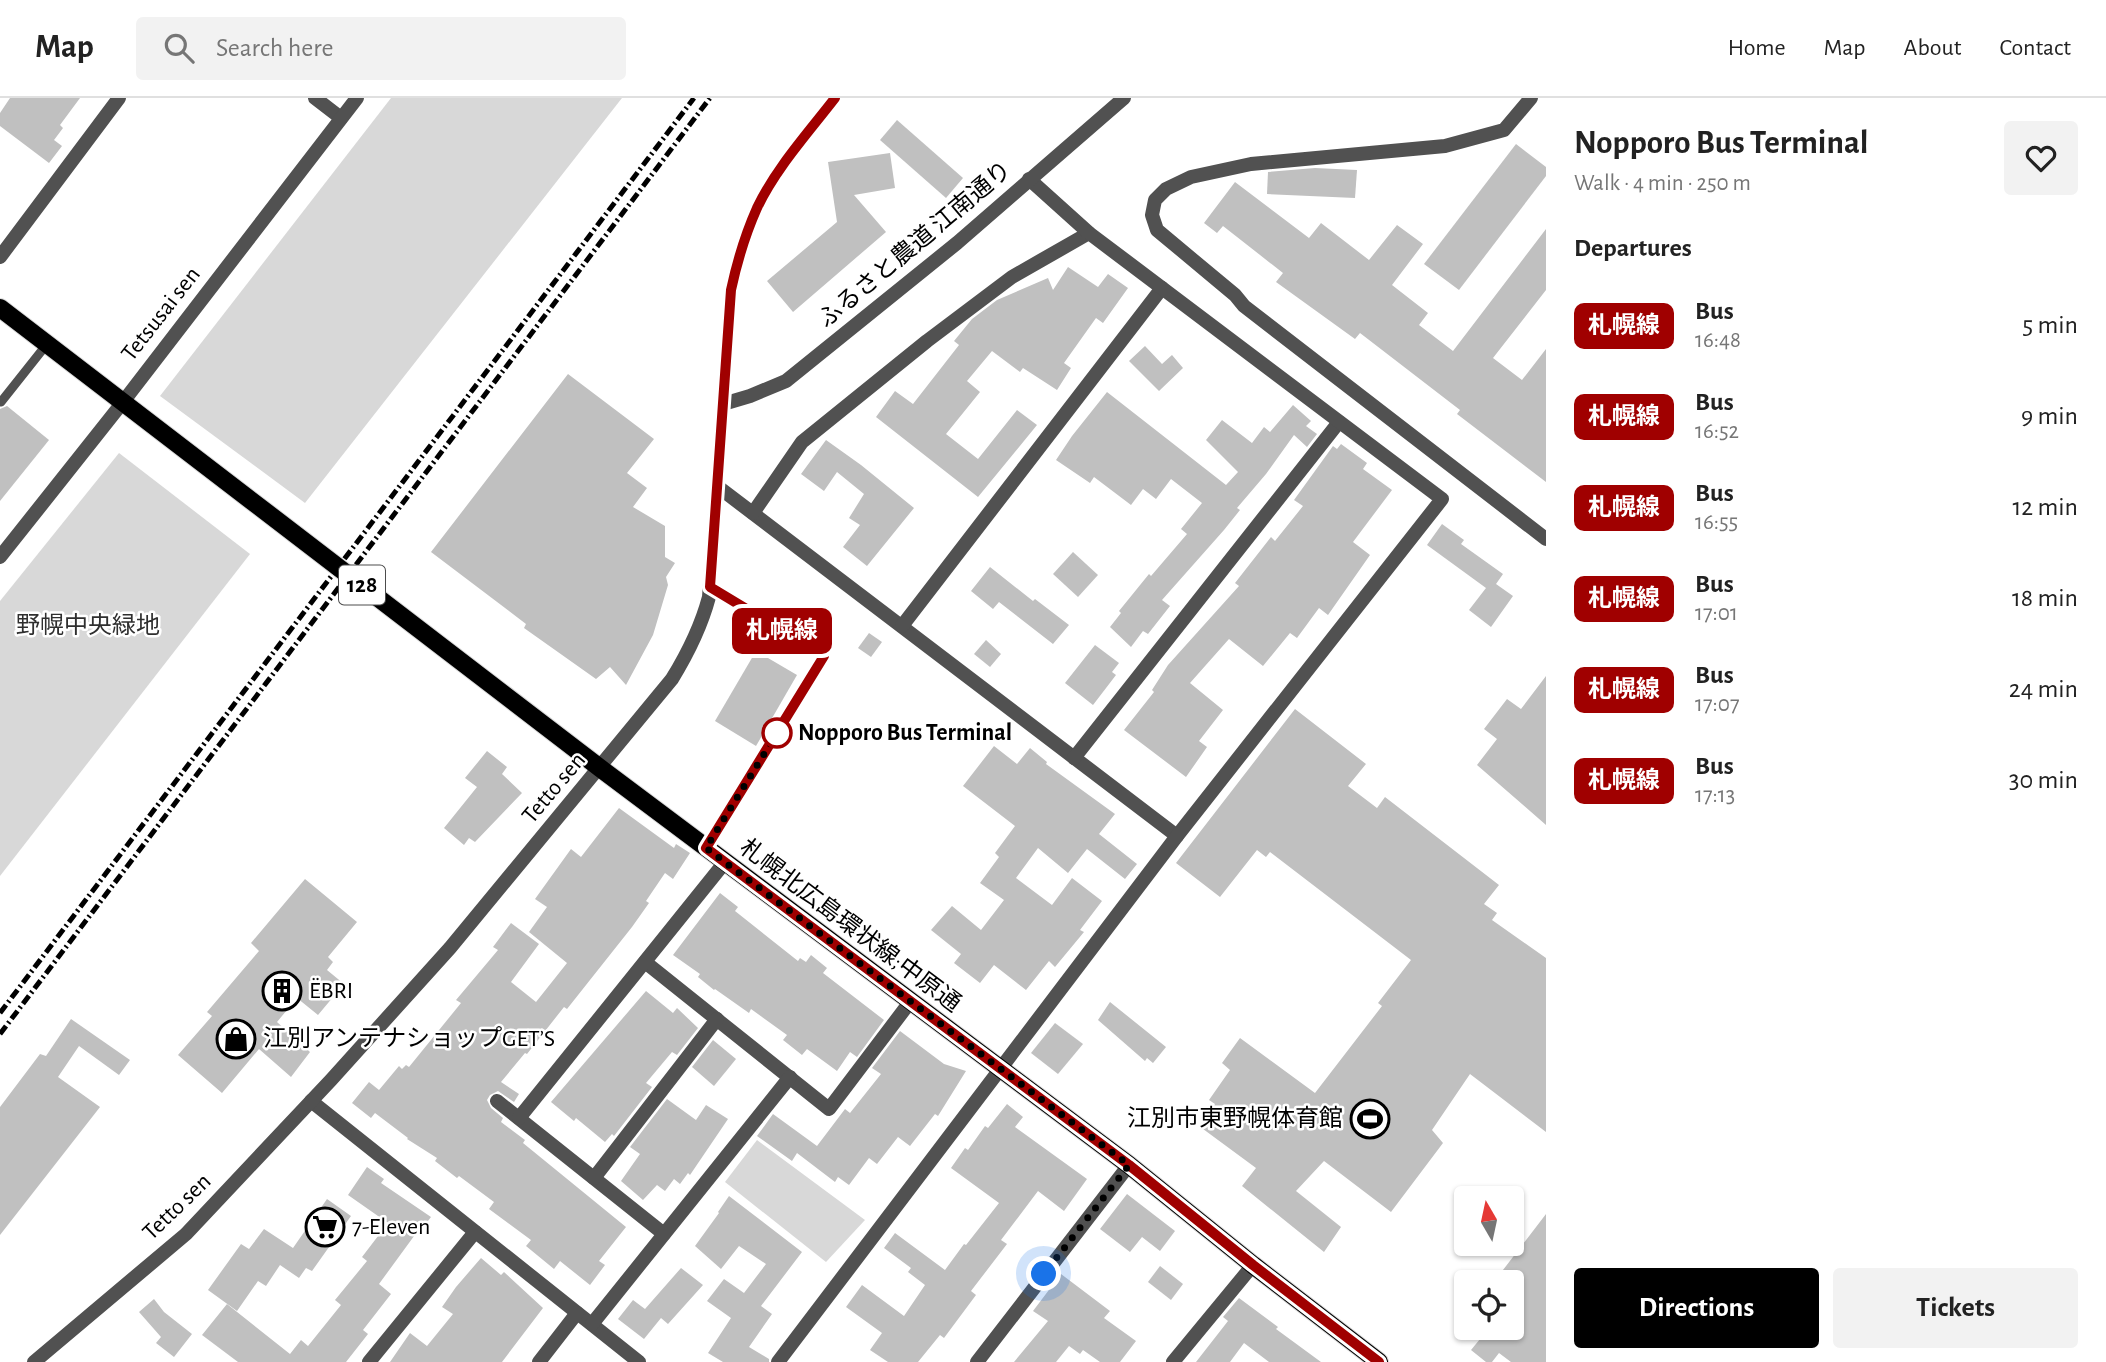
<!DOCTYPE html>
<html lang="en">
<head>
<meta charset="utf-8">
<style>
	:root { --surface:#fff; --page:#f2f2f2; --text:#222; --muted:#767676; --line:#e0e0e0; --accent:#000 }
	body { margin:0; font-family:"Alegreya Sans","Noto Sans JP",sans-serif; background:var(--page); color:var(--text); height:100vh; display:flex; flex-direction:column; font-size:26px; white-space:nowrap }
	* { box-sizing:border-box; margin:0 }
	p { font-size:23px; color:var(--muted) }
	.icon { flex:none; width:38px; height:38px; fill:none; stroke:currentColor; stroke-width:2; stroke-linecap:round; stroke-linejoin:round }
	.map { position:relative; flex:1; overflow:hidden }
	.drawer { display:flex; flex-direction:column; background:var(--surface); width:560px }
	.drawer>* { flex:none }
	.badge { padding:0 14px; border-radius:10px; font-size:24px; line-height:46px }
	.needle { width:46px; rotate:351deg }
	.fabs { position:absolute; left:1454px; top:1088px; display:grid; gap:14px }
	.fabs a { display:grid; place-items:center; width:70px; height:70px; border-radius:7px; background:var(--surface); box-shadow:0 2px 5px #0004; font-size:35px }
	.you { position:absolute; width:35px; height:35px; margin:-18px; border:5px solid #fff; border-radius:50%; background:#1a73e8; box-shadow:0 0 0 10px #1a73e833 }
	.map>.badge { position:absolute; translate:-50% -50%; box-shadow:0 0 0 4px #fff }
	h2 { padding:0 28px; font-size:26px; line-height:63px }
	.round { display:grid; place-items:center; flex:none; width:74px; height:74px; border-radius:7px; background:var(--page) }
	.head { display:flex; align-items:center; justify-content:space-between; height:119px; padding:0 28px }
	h1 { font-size:33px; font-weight:700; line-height:52px }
	.action { display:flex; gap:14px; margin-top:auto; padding:14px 28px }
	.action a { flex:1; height:80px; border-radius:7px; background:var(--accent); color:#fff; font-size:28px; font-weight:700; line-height:80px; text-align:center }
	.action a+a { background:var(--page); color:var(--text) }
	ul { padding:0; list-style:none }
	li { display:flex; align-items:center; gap:21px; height:91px; padding:0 28px }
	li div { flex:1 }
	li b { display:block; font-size:26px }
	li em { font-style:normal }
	li .badge { min-width:77px; font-weight:700; text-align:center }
	header { display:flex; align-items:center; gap:42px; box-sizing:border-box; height:98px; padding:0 35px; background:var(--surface); border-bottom:2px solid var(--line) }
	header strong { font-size:33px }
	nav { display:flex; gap:38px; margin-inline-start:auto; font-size:24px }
	.search { width:490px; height:63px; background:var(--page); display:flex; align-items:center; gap:18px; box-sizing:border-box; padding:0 24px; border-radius:7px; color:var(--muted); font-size:26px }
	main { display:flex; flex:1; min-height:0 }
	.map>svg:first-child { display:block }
</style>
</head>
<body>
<header>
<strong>Map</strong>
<div class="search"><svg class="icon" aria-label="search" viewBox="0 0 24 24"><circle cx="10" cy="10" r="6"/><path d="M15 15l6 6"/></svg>Search here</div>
<nav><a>Home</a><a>Map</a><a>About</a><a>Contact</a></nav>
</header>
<main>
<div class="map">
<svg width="1546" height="1264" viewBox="0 0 1546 1264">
	<rect width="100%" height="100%" fill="#fff"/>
	<g fill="#d8d8d8">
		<path d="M 391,0 L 622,0 L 305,405 L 160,298 Z"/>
		<path d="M 119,355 L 250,456 L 0,778 L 0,503 Z"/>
		<path d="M 757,1042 L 865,1122 L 826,1164 L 725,1084 Z"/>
	</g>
	<g fill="#c0c0c0">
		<path d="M 10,0 L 80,0 L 60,27 L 63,30 L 54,42 L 62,48 L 49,65 L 0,28 L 0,15 Z"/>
		<path d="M 897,22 L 963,80 L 946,100 L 880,42 Z"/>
		<path d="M 1516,46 L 1546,69 L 1546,78 L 1459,192 L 1424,166 Z"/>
		<path d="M 890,55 L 895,90 L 854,97 L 886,134 L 793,214 L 767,183 L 837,124 L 828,64 Z"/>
		<path d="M 1315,70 L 1357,72 L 1355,100 L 1267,96 L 1268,74 Z"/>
		<path d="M 1235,84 L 1309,140 L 1321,125 L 1369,162 L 1397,127 L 1423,146 L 1392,187 L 1428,215 L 1419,227 L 1453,253 L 1546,131 L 1546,192 L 1493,260 L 1522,282 L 1546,251 L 1546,384 L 1457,316 L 1460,312 L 1360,235 L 1355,241 L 1276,184 L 1283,175 L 1223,128 L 1217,135 L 1204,125 Z"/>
		<path d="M 1068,169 L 1098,189 L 1108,176 L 1128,190 L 1103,225 L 1096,220 L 1064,265 L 1071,270 L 1057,292 L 1023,270 L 1020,274 L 992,253 L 967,283 L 980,294 L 946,336 L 978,361 L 1017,312 L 1037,327 L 978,399 L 876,319 L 895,293 L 913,306 L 959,247 L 954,243 L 972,221 L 997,202 L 1048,180 L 1053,192 Z"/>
		<path d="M 1145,248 L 1162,266 L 1172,257 L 1183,270 L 1159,293 L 1129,263 Z"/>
		<path d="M 568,276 L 654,341 L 627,375 L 647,390 L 633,409 L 665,428 L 665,459 L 675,465 L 666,479 L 668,487 L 653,537 L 626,587 L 610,569 L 596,581 L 524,530 L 526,526 L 431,454 Z"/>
		<path d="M 1107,294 L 1226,387 L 1238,374 L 1206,342 L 1222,322 L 1252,345 L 1264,329 L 1270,334 L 1293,307 L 1311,323 L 1306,328 L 1317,336 L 1307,349 L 1294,337 L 1266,376 L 1237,410 L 1240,412 L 1224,432 L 1162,502 L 1170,508 L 1148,536 L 1143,533 L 1131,549 L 1110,529 L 1121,515 L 1119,513 L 1149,476 L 1151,478 L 1187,436 L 1181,431 L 1202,405 L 1171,381 L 1156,401 L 1143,391 L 1131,407 L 1094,379 L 1090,385 L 1056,362 L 1072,338 Z"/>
		<path d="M 7,308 L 49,342 L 0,403 L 0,311 Z"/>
		<path d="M 826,342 L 861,367 L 914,410 L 867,468 L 843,449 L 860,427 L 849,420 L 864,396 L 837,374 L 824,393 L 801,376 Z"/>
		<path d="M 1341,346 L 1367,365 L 1363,371 L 1392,392 L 1353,444 L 1370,457 L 1328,517 L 1319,510 L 1297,540 L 1290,535 L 1263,568 L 1229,541 L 1190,585 L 1223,612 L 1199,643 L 1207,649 L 1186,679 L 1124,632 L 1154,594 L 1152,592 L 1168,567 L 1239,488 L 1235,485 L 1271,439 L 1275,443 L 1303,408 L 1294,402 L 1333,348 L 1337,351 Z"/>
		<path d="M 1442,426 L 1464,442 L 1461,446 L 1503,476 L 1496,486 L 1513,498 L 1491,529 L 1469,512 L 1486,490 L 1427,447 Z"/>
		<path d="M 1073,454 L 1098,477 L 1078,499 L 1053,476 Z"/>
		<path d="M 990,469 L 1033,503 L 1035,501 L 1069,527 L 1053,546 L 999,504 L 993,511 L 971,493 Z"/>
		<path d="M 869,535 L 882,544 L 871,559 L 858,550 Z"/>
		<path d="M 986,542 L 1001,556 L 990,569 L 974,556 Z"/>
		<path d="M 1095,547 L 1119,565 L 1112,574 L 1116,577 L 1093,607 L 1065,585 Z"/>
		<path d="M 756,553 L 797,577 L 756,648 L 715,623 Z"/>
		<path d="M 1546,578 L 1546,727 L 1477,667 L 1497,641 L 1484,631 L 1507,601 L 1521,611 Z"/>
		<path d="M 1295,611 L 1366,666 L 1348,688 L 1377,710 L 1385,699 L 1499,787 L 1484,806 L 1497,815 L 1492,822 L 1546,860 L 1546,1034 L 1470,976 L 1432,1032 L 1443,1045 L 1391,1114 L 1324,1063 L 1296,1093 L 1341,1129 L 1324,1154 L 1242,1088 L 1256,1070 L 1199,1028 L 1215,1006 L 1209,1002 L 1230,972 L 1222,965 L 1240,940 L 1315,995 L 1382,908 L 1378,905 L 1411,862 L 1270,754 L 1266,759 L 1257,752 L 1220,799 L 1176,765 Z"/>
		<path d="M 994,648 L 1017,666 L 1030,650 L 1047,664 L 1046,666 L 1115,716 L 1099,736 L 1137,766 L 1125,781 L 1087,751 L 1068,775 L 1038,750 L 1016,780 L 1052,807 L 1072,780 L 1102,803 L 1080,832 L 1084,834 L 1055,869 L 1049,863 L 1026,892 L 994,867 L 980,885 L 954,865 L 961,856 L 931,832 L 952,808 L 981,832 L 1004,802 L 980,785 L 999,759 L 995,755 L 1015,728 L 963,688 Z"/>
		<path d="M 487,653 L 507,669 L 502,676 L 522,695 L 475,744 L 469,740 L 464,747 L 444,730 L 477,689 L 465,680 Z"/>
		<path d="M 619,710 L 674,750 L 676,746 L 690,755 L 673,781 L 665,775 L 646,803 L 649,805 L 632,829 L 567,911 L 564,909 L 527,956 L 525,955 L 501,984 L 519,996 L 514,1004 L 498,993 L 490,997 L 487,1002 L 491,1010 L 503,1020 L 501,1024 L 525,1042 L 523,1045 L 626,1129 L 599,1163 L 605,1167 L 590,1187 L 560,1163 L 554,1171 L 526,1148 L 531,1142 L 489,1111 L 494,1104 L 459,1078 L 457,1080 L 435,1063 L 437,1060 L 407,1041 L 408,1040 L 375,1015 L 371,1020 L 352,1005 L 369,984 L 379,992 L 399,968 L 402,971 L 406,967 L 409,969 L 461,905 L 456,902 L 498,852 L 493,849 L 511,825 L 539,846 L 511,884 L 536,904 L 567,865 L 529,834 L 547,809 L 535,801 L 571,751 L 581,759 Z"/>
		<path d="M 305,781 L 357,824 L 328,859 L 333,864 L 327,872 L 344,886 L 318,917 L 297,900 L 277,924 L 310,954 L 291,979 L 259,951 L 222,995 L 178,957 L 212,918 L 207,914 L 259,853 L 251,845 Z"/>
		<path d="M 720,795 L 738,809 L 735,813 L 798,863 L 800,860 L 806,864 L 811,857 L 827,870 L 823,875 L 884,922 L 857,959 L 850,954 L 837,973 L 807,951 L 802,957 L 783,942 L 787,937 L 751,911 L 749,915 L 715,891 L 714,892 L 698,879 L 700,876 L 673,857 Z"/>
		<path d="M 646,893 L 673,915 L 677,910 L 698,930 L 677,957 L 672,954 L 646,985 L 652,989 L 614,1038 L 612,1036 L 605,1044 L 576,1020 L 574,1023 L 551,1004 Z"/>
		<path d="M 1110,904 L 1166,949 L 1153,965 L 1147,960 L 1145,963 L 1098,922 Z"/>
		<path d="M 71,921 L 130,962 L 119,977 L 79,948 L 58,979 L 100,1009 L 0,1137 L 0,1009 L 40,956 L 46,958 Z"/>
		<path d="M 1055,925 L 1083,946 L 1058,976 L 1031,955 Z"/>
		<path d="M 900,933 L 944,966 L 966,973 L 938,1018 L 935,1016 L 910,1048 L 898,1039 L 877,1066 L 869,1060 L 849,1087 L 838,1079 L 835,1084 L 797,1055 L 792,1063 L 757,1038 L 773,1016 L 817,1048 L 845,1011 L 850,1015 L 881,976 L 872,970 Z"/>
		<path d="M 713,942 L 736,961 L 714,988 L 692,969 Z"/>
		<path d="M 667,1001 L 696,1022 L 706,1007 L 728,1021 L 690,1077 L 688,1075 L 680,1086 L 674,1081 L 665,1093 L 657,1087 L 643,1102 L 621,1083 L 640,1056 L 630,1049 Z"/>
		<path d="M 1007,1006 L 1023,1019 L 1015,1029 L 1087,1081 L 1064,1113 L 1038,1093 L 1001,1142 L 1007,1146 L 971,1193 L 976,1197 L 944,1240 L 940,1237 L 918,1264 L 888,1264 L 870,1252 L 882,1235 L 846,1209 L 862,1187 L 904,1218 L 925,1187 L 908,1174 L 911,1170 L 884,1150 L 895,1135 L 945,1172 L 964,1146 L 966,1147 L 999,1105 L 951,1070 L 965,1050 L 968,1052 L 985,1028 L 988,1030 Z"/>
		<path d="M 367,1069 L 384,1081 L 381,1085 L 431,1119 L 418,1136 L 417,1134 L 379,1186 L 391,1196 L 363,1232 L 368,1236 L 346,1264 L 238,1264 L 202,1237 L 227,1206 L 290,1256 L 301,1242 L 308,1248 L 341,1207 L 335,1202 L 367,1163 L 362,1159 L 388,1125 L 348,1097 Z"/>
		<path d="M 1127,1096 L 1175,1133 L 1160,1153 L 1142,1139 L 1130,1154 L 1100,1131 Z"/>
		<path d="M 729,1098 L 802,1154 L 761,1208 L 772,1216 L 749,1249 L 769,1261 L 769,1264 L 723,1264 L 708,1255 L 731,1220 L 707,1203 L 724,1181 L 744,1195 L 766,1166 L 739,1148 L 721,1171 L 695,1148 L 719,1115 L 718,1114 Z"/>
		<path d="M 327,1101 L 351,1118 L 312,1173 L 306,1170 L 299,1180 L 280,1167 L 266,1188 L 258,1183 L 237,1213 L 208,1192 L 241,1146 L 249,1151 L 264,1131 L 293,1150 Z"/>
		<path d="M 1546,1116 L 1546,1264 L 1511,1264 L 1499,1255 L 1492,1264 L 1486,1264 L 1471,1252 L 1480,1241 L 1466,1230 L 1512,1230 L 1512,1185 L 1493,1185 Z"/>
		<path d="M 481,1160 L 501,1177 L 504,1174 L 543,1210 L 502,1264 L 390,1264 L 410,1235 L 427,1248 L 453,1216 L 442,1209 L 456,1189 Z"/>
		<path d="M 1160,1168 L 1183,1186 L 1171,1202 L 1148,1184 Z"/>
		<path d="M 681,1170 L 703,1187 L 668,1226 L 661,1220 L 644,1241 L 618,1221 L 633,1202 L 645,1211 Z"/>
		<path d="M 1061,1176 L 1110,1213 L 1104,1220 L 1136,1243 L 1120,1264 L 1100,1264 L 1083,1252 L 1080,1256 L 1069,1248 L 1056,1264 L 1014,1264 L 1048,1223 L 1033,1213 Z"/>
		<path d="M 1239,1200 L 1278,1229 L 1276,1231 L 1321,1264 L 1269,1264 L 1244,1245 L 1230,1264 L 1196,1264 L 1228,1223 L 1223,1219 Z"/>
		<path d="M 154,1201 L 164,1214 L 192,1236 L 174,1259 L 156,1245 L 161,1239 L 139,1214 Z"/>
	</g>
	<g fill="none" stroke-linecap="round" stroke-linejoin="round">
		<defs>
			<path id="primary" d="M 0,210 L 600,670 L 1129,1067 L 1253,1167 L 1379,1264"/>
		</defs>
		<use href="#primary" stroke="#dbdbdb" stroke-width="20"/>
		<g stroke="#515151" stroke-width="9">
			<path d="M 1,304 L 47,246"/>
			<path d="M 706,750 L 824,558 L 710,489"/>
		</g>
		<g stroke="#515151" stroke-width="14">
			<path d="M 315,0 L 341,20"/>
			<path d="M 1531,0 L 1504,32 L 1445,48 L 1251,66 L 1191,79 L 1166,91 L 1155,102 L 1152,117 L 1157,132 L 1235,197 L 1244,208 L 1546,441"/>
			<path d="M 0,159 L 119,0"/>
			<path d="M 717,388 L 1177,738"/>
			<path d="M 753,415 L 802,344 L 927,243 L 1012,179 L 1089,135"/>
			<path d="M 902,528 L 1162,190"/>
			<path d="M 1074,660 L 1339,324"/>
			<path d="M 645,864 L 829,1011 L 910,904"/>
			<path d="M 311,1003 L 639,1264"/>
			<path d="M 497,1003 L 664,1136"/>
			<path d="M 519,1020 L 725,764"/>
			<path d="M 594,1080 L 717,921"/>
			<path d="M 592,1226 L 790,979"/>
			<path d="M 369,1264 L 475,1134"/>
			<path d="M 539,1264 L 577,1215"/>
			<path d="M 778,1264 L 1177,738 L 1442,401 L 1089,135 L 1029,81"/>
			<path d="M 977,1264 L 1129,1067"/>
			<path d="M 1173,1264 L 1253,1167"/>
		</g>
		<g stroke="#515151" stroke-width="14">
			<path d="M 723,306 L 750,298 L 786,283 L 957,145 L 1124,0"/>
			<path d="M 0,459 L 123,304 L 357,0"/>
			<path d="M 34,1264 L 186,1136 L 331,982 L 450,850 L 672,581 C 688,555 701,529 709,499 L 731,192 C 737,164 745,137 757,110 C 776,70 808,35 835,0"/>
		</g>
		<use href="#primary" stroke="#000" stroke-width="18"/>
		<g stroke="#000" stroke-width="5" stroke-dasharray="10 3.5 2 3.5" stroke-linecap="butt">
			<path d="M 0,915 L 694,0"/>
			<path d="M 0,936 L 710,0"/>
		</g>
	</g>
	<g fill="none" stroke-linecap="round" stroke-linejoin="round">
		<defs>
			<path id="line" d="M 835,0 C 808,35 776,70 757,110 C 745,137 737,164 731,192 L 710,489 L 824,558 L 706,750 L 1129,1067 L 1253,1167 L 1379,1264"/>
		</defs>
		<use href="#line" stroke="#fff" stroke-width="16"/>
		<use href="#line" stroke="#a00000" stroke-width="10"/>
		<path stroke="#000" stroke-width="7" stroke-dasharray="0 12.6" d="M 777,635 L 706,750 L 1129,1067 L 1044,1176"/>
	</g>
	<defs>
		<symbol id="building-ring" viewBox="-11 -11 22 22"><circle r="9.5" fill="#fff" stroke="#000" stroke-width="1.5"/><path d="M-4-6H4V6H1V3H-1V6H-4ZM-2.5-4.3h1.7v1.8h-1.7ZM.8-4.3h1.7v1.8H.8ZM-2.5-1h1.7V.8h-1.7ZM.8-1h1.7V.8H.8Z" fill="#000"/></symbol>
		<symbol id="shop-ring" viewBox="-11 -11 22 22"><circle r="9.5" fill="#fff" stroke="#000" stroke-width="1.5"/><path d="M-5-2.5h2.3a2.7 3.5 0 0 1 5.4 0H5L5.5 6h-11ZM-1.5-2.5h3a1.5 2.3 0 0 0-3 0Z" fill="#000"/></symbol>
		<symbol id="stadium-ring" viewBox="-11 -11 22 22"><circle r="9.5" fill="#fff" stroke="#000" stroke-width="1.5"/><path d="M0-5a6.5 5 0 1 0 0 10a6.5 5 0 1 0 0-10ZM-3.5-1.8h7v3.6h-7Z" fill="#000"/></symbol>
		<symbol id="supermarket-ring" viewBox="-11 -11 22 22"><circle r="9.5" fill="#fff" stroke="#000" stroke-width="1.5"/><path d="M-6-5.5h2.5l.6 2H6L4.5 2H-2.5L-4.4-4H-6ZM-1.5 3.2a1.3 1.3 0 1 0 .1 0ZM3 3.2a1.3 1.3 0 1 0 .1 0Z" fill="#000"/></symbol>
	</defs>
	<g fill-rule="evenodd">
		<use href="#building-ring" x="260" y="871" width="44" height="44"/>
		<use href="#shop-ring" x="214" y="919" width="44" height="44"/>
		<use href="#stadium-ring" x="1348" y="999" width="44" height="44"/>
		<use href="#supermarket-ring" x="303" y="1107" width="44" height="44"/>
	</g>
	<circle fill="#fff" stroke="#a00000" stroke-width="3.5" cx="777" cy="635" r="14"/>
	<g text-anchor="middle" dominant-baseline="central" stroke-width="5" stroke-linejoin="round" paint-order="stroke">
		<rect fill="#fff" stroke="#4c4c4c" stroke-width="2" x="339" y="467.5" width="46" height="39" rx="5"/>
		<g font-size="23" font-weight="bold" fill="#000">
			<text x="362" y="487">128</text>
		</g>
		<g font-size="24" fill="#000" stroke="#fff">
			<text transform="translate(915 147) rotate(-40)">ふるさと農道 江南通り</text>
			<text transform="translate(161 216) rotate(-52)">Tetsusai sen</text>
			<text transform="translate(554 690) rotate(-50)">Tetto sen</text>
			<text transform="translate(850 828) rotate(37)">札幌北広島環状線;中原通</text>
			<text transform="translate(177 1109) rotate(-44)">Tetto sen</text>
		</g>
		<g font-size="24" fill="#2f2f2f" stroke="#fff">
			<text x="88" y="528">野幌中央緑地</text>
		</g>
		<g font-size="24" font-weight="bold" fill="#000" stroke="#fff" text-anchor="start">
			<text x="798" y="635">Nopporo Bus Terminal</text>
		</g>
		<g font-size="24" fill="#000" stroke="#fff" text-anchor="start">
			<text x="309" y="893">ËBRI</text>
			<text x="263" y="941">江別アンテナショップGET’S</text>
			<text x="1343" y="1021" text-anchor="end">江別市東野幌体育館</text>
			<text x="352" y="1129">7-Eleven</text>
		</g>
	</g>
</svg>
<div class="fabs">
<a><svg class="needle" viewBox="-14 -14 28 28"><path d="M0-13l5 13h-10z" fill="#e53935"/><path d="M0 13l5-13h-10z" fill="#767676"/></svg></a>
<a><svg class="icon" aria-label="locate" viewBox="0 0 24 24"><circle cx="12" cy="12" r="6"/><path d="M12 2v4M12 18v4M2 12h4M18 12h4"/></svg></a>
</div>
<div class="you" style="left:1044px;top:1176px"></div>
<b class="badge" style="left:782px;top:533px;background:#a00000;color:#fff">札幌線</b>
</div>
<section class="drawer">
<div class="head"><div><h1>Nopporo Bus Terminal</h1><p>Walk · 4 min · 250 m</p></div><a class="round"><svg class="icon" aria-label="heart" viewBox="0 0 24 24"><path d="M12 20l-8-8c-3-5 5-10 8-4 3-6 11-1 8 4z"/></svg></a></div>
<h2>Departures</h2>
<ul>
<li><span class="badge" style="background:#a00000;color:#fff">札幌線</span><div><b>Bus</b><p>16:48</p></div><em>5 min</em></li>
<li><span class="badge" style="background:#a00000;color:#fff">札幌線</span><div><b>Bus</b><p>16:52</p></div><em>9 min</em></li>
<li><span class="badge" style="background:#a00000;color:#fff">札幌線</span><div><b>Bus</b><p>16:55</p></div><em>12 min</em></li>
<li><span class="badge" style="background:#a00000;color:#fff">札幌線</span><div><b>Bus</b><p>17:01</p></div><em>18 min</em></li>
<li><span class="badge" style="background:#a00000;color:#fff">札幌線</span><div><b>Bus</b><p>17:07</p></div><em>24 min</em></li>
<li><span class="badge" style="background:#a00000;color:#fff">札幌線</span><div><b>Bus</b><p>17:13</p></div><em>30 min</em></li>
</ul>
<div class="action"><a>Directions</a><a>Tickets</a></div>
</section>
</main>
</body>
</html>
